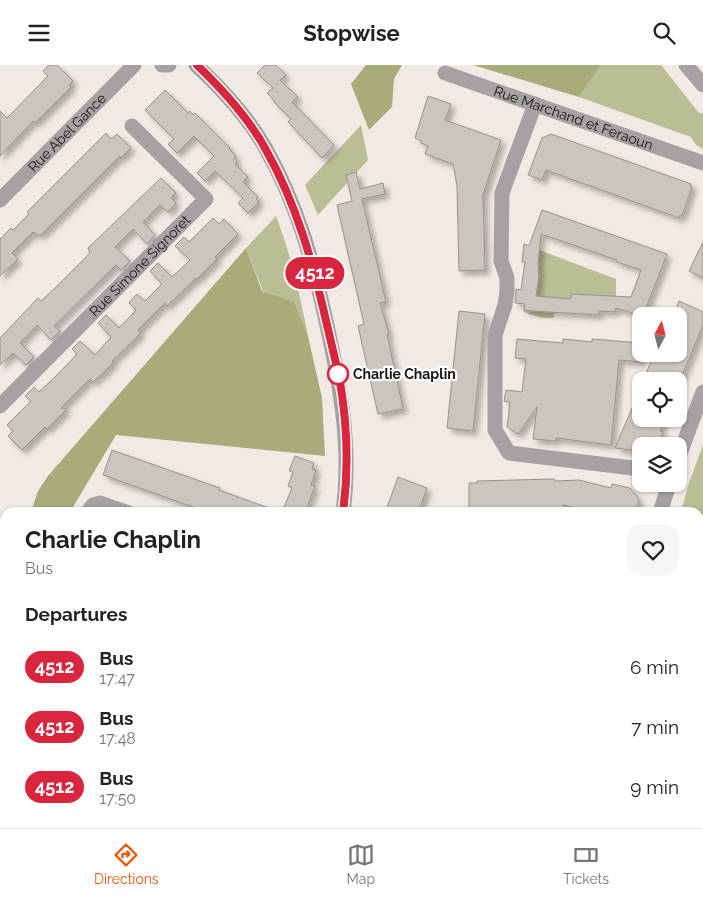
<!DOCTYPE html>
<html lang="en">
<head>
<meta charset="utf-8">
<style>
	:root { --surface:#fff; --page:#f6f6f6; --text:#222; --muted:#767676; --line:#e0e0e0; --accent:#ea580c }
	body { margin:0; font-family:Raleway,sans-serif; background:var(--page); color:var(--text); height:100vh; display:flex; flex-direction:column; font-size:19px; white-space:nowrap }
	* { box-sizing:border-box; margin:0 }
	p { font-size:16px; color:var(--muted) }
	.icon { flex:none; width:28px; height:28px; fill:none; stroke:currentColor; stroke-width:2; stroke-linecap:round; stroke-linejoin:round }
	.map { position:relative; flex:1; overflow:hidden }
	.sheet { position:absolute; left:0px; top:442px; width:704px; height:321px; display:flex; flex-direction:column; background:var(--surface); border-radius:15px 15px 0 0; box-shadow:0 1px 4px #0004 }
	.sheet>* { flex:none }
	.badge { padding:0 10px; border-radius:16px; font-size:18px; line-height:32px }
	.needle { width:32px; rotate:7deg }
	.controls { position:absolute; left:632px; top:242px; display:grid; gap:10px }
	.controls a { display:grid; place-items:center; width:55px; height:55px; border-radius:10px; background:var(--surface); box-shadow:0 1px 4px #0004; font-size:25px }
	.map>.badge { position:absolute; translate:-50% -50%; box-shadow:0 0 0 2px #fff }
	h2 { padding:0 25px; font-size:19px; line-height:45px }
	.round { display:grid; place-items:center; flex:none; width:52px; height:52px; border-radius:15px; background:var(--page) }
	.head { display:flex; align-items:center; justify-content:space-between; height:85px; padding:0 25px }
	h1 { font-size:24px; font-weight:700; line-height:38px }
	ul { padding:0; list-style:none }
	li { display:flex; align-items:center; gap:15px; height:60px; padding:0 25px }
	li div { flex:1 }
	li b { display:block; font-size:19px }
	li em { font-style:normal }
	li .badge { min-width:55px; font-weight:700; text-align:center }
	header { display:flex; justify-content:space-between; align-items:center; height:65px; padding:0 25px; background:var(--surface); font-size:22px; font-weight:700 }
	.tab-bar { display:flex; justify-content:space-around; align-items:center; height:70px; border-top:1px solid var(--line); background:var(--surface); font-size:14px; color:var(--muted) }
	.tab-bar a { display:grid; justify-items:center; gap:2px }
	.tab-bar .current { color:var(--accent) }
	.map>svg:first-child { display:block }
</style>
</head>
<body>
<header><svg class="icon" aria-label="menu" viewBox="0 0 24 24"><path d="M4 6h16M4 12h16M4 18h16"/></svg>Stopwise<svg class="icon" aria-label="search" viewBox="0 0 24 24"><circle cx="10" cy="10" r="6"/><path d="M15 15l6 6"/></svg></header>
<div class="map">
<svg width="703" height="763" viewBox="0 0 703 763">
	<defs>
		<filter id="shadow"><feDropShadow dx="4.5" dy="4.5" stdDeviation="2.5" flood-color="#0004"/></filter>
	</defs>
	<rect width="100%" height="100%" fill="#f1e9e4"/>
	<g fill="#babe94">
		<path d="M 601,0 L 661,0 L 699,48 L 703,48 L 703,84 L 696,80 L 691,72 L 579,32 Z"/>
		<path d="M 361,60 L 368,95 L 318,150 L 305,120 Z"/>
		<path d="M 276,151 C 291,190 300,230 308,271 L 293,238 L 263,226 L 246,183 Z"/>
		<path d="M 539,185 L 616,214 L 616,232 L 571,229 L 571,234 L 555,233 L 554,253 L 542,253 L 523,247 L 524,245 L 535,246 L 532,240 L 539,205 Z"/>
		<path d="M 703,380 L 703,585 L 699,596 L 699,448 L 681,447 L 689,418 Z"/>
		<path d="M 0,509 L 5,511 L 5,585 L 0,594 Z"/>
	</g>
	<g fill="#a8ac7b">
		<path d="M 366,0 L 402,0 L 394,14 L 392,42 L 369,65 L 351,19 Z"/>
		<path d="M 473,0 L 601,0 L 579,32 Z"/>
		<path d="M 246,183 L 262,226 L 294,237 L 308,271 L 322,333 L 325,391 L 116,370 L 70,447 L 31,447 L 38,426 L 48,411 Z"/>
		<path d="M 5,751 L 5,759 L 132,759 L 138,763 L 0,763 L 0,752 Z"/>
	</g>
	<g fill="#cbc5bf" stroke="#97918c" fill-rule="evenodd" filter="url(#shadow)">
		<path d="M 49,0 L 57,0 L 73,16 L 69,20 L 71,22 L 35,58 L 33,56 L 0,91 L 0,46 L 7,53 L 48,11 L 43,6 Z"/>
		<path d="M 265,0 L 276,0 L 286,10 L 280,15 L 298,32 L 292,37 L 334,80 L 322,93 L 288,57 L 291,54 L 274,37 L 275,36 L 267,28 L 273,23 L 257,8 Z"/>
		<path d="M 165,25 L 188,48 L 190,46 L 193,50 L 195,48 L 230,83 L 229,84 L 236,91 L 234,93 L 237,96 L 235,99 L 248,112 L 243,117 L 258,132 L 256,134 L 259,137 L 248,148 L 238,138 L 243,133 L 215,106 L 205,116 L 197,108 L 214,91 L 194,71 L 177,88 L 168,79 L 174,74 L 145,45 Z"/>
		<path d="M 428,31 L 451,39 L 445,55 L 501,75 L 483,130 L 485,205 L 459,206 L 457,121 L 453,99 L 425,89 L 428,81 L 421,78 L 422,76 L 415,73 Z"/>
		<path d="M 106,68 L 111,74 L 117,69 L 131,83 L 121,93 L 120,91 L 40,171 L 33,167 L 12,188 L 18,194 L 0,211 L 0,174 L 11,163 L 13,165 L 29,149 L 27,147 Z"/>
		<path d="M 551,69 L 691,119 L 690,122 L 692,122 L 682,151 L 680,150 L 679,153 L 546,105 L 542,115 L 528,110 L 542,73 Z"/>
		<path d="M 356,107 L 360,124 L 383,118 L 385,129 L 362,134 L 386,237 L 380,238 L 389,269 L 387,269 L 403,344 L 378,349 L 358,261 L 364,259 L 337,140 L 352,136 L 346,110 Z"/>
		<path d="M 161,113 L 176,128 L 171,133 L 176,138 L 168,147 L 160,140 L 143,157 L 155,170 L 147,179 L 133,164 L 115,182 L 130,196 L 121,205 L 116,200 L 54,261 L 60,266 L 51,275 L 37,260 L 20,278 L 34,292 L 26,300 L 13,288 L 0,300 L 0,273 L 38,233 L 41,236 L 55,223 L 90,188 L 88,183 Z"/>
		<path d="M 542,145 L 667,189 L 643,251 L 616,243 L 615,247 L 599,246 L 599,250 L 533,246 L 524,245 L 525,239 L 515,238 L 516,224 L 521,225 L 525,197 L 522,197 L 524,179 L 529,181 ZM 541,169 L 617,195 L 617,197 L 641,205 L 631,232 L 571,229 L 571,234 L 536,231 L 539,211 L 538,199 Z"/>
		<path d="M 213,153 L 219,159 L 224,154 L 238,169 L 215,192 L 217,194 L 197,214 L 196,213 L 167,241 L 165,238 L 138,265 L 141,268 L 112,296 L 114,297 L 104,307 L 93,317 L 90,314 L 61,343 L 67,344 L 47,364 L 45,362 L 22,385 L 8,371 L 13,366 L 7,360 L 31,336 L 25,331 L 34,322 L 39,327 L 58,309 L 77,289 L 72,284 L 80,276 L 95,290 L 111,272 L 98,258 L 106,250 L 119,263 L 136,245 L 129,238 L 133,233 L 137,229 L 145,236 L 162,219 L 150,206 L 158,198 L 172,212 L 190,195 L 175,181 L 184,172 L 189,177 Z"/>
		<path d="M 703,177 L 703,213 L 689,206 Z"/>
		<path d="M 679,236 L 703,247 L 703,260 L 679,318 L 679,316 L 643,316 L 654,289 L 679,289 L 679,251 L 673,251 Z"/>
		<path d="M 459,246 L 485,249 L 473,366 L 447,363 Z"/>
		<path d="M 517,274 L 563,278 L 563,274 L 592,277 L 592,274 L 641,278 L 641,297 L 619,295 L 611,380 L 556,373 L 556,376 L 533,374 L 537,342 L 518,369 L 507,362 L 510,337 L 504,336 L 506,325 L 522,327 L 526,294 L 515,293 Z"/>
		<path d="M 641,322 L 641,354 L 665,354 L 660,366 L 663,367 L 659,376 L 652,381 L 641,381 L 641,386 L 615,383 Z"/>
		<path d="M 112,385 L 220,423 L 219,425 L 277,446 L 277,448 L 210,448 L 103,410 Z"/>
		<path d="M 295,391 L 314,398 L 312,404 L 316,405 L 311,420 L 315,421 L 305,448 L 298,448 L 284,442 L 292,423 L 288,421 L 293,407 L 289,406 Z"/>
		<path d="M 398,412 L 427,423 L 418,448 L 385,448 Z"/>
		<path d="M 554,414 L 555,416 L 579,415 L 611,423 L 612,419 L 630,423 L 639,434 L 636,448 L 591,448 L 591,446 L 563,440 L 563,443 L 555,444 L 555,446 L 478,448 L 478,445 L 469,445 L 469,418 L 477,418 L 477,416 Z"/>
	</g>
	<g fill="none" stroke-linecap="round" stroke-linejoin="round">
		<g stroke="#a6a2a3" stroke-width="15">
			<path d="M 162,0 L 169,0"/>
			<path d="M 196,0 C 223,25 249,53 266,84 C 297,139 313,196 326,256 C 340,319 352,383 343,448"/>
			<path d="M 686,0 L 703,20"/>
			<path id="s1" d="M 445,8 L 703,98"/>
			<path d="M 535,39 L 502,128 L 501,196 L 507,213 L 507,226 L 505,240 L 495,270 L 495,365 L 509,388 L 641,404"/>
			<path id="s2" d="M 0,135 L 134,0"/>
			<path id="s3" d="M 0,341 L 206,134 L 132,61"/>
			<path d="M 679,391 L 703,327"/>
			<path d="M 87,448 L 93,440 L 100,438 L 129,448"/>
			<path d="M 660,448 L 669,419"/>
			<path d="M 0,488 L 5,490"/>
			<path d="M 0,646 L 5,648"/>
			<path d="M 0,691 L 5,678"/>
			<path d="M 699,710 L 703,712"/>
			<path d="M 699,752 L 703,754"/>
			<path d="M 191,759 L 196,763"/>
			<path d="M 239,763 L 240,759"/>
			<path d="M 397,763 L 399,759"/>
			<path d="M 601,763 L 601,759"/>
		</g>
	</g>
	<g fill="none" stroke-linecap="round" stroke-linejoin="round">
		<defs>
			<path id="line" d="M 197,0 C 223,25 249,53 266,85 C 297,140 313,198 327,260 C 331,277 335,294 339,311 C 347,355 349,403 343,448"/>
		</defs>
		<use href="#line" stroke="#fff" stroke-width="11"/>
		<use href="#line" stroke="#d7263d" stroke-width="8"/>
	</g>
	<circle fill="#fff" stroke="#d7263d" stroke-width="2.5" cx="338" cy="309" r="10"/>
	<g text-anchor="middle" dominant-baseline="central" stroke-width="4.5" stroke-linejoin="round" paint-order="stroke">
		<g font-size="14" fill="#171413" stroke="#fff">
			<text stroke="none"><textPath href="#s1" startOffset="136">Rue Marchand et Feraoun</textPath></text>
			<text stroke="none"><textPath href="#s2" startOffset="95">Rue Abel Gance</textPath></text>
			<text stroke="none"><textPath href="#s3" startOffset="198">Rue Simone Signoret</textPath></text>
		</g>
		<g font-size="14" font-weight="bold" fill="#171413" stroke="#fff" text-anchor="start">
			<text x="353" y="309">Charlie Chaplin</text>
		</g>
	</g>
</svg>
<div class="controls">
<a><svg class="needle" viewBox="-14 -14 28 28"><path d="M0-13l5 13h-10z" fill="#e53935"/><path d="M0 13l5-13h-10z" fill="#767676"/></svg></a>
<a><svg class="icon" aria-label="locate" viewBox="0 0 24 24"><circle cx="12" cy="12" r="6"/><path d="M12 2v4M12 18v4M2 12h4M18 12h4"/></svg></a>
<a><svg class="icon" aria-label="layers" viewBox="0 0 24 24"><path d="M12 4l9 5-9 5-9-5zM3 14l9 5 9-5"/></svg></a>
</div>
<b class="badge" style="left:315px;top:208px;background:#d7263d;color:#fff">4512</b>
<section class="sheet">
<div class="head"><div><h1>Charlie Chaplin</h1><p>Bus</p></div><a class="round"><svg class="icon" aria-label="heart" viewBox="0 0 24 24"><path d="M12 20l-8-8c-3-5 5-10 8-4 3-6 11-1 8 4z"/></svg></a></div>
<h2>Departures</h2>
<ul>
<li><span class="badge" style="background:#d7263d;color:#fff">4512</span><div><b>Bus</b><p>17:47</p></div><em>6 min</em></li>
<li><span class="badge" style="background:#d7263d;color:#fff">4512</span><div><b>Bus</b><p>17:48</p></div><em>7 min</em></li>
<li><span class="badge" style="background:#d7263d;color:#fff">4512</span><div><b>Bus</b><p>17:50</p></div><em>9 min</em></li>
</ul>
</section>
</div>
<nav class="tab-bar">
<a class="current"><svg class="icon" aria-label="directions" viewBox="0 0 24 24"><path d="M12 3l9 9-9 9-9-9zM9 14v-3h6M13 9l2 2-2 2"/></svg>Directions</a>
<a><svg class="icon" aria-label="map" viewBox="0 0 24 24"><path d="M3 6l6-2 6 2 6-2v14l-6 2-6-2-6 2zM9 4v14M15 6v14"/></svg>Map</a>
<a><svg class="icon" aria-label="tickets" viewBox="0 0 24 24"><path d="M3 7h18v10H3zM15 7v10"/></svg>Tickets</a>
</nav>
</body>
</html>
